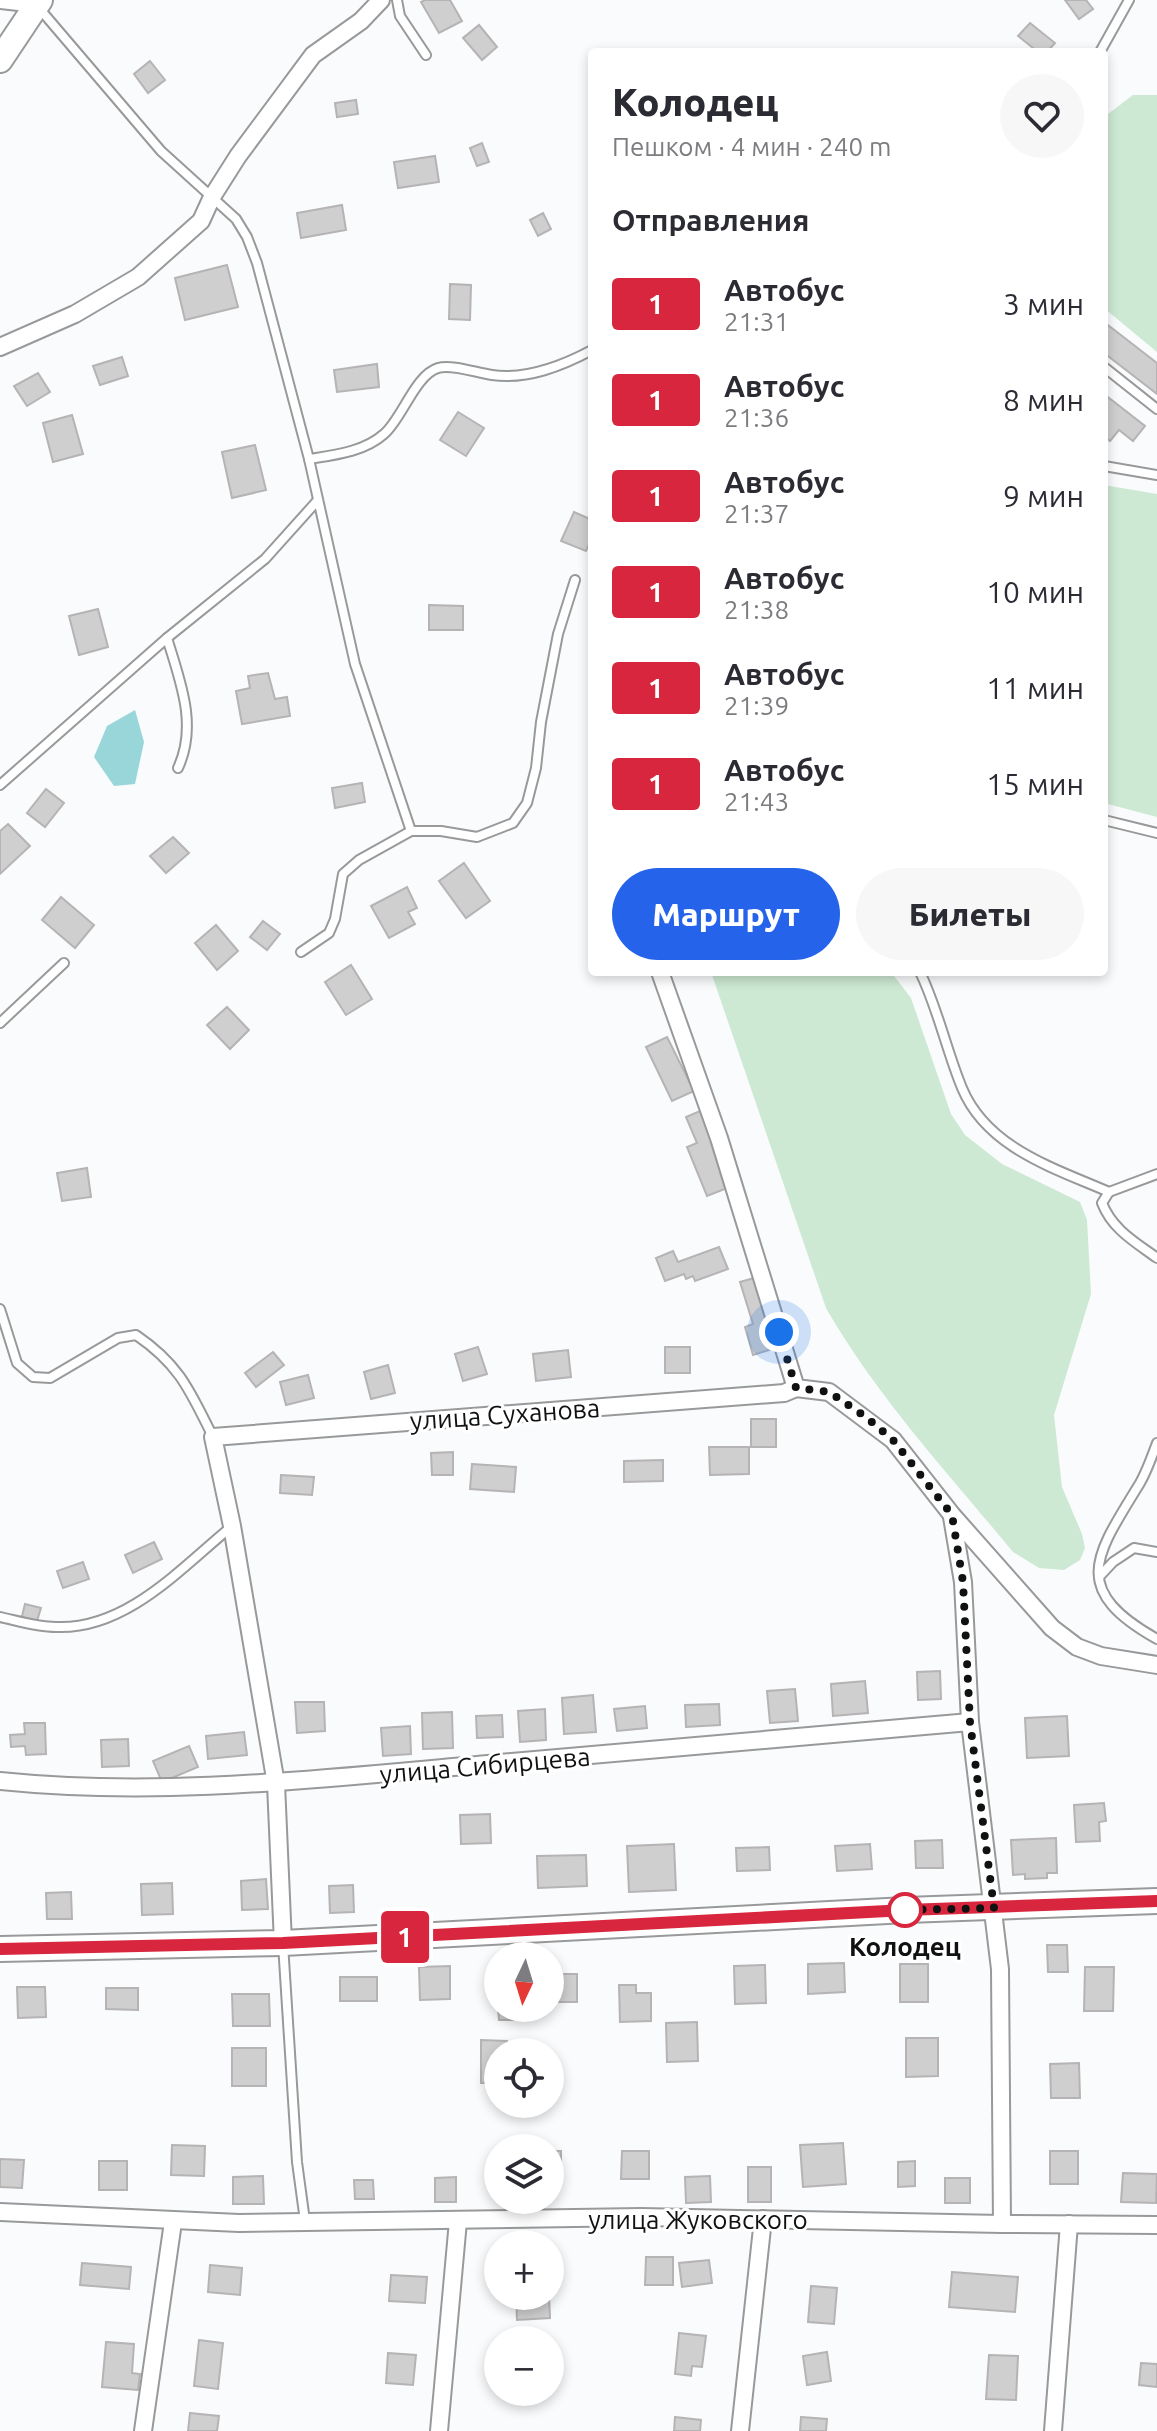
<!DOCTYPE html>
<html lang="ru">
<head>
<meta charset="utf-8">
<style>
	:root { --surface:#fff; --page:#f7f7f7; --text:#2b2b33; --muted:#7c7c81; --accent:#2563eb }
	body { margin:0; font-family:Ubuntu,sans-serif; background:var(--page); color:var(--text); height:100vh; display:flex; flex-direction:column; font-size:30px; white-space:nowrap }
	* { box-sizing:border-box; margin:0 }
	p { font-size:26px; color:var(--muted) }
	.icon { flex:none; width:44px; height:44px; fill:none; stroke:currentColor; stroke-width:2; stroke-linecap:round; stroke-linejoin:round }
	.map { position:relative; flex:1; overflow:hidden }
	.sheet { position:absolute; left:588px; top:48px; width:520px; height:928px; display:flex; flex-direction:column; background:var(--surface); border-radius:8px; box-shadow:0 4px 12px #0003 }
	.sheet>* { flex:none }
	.badge { padding:0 16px; border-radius:6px; font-size:28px; line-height:52px }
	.needle { width:52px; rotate:184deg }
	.tools { position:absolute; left:484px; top:1942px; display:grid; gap:16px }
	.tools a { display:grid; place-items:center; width:80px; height:80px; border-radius:50%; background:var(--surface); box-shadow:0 4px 12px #0003; font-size:40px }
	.you { position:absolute; width:40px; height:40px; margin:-20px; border:6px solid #fff; border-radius:50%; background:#1a73e8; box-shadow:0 0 0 12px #1a73e833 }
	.map>.badge { position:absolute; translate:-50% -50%; box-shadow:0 0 0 4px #fff }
	h2 { padding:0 24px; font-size:30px; line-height:72px }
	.round { display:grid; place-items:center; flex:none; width:84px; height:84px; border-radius:42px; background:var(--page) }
	.headline { display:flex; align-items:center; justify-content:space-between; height:136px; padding:0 24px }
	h1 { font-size:38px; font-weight:800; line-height:60px }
	.action { display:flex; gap:16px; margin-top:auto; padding:16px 24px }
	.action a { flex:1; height:92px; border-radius:48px; background:var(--accent); color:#fff; font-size:32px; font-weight:800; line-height:92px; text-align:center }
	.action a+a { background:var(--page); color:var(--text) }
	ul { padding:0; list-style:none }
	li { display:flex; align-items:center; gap:24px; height:96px; padding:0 24px }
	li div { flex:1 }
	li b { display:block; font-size:30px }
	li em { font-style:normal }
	li .badge { min-width:88px; font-weight:700; text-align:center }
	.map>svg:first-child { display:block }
</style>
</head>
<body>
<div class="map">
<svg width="1157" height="2431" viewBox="0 0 1157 2431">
	<rect width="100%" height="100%" fill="#fafbfc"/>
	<g fill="#cde9d3">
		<path d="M 1133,95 L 1157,95 L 1157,352 L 1104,308 L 1104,117 Z"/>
		<path d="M 1104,485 L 1157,494 L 1157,817 L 1104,803 Z"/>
		<path d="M 711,972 L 891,972 L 911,998 L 951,1114 L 965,1135 L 1002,1164 L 1080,1202 L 1087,1220 L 1091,1294 L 1054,1415 L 1062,1487 L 1082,1534 L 1085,1548 L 1080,1560 L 1064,1570 L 1039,1568 L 1013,1552 C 948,1473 877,1397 826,1308 Z"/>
	</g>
	<path fill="#99d6d9" d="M 135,710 L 144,742 L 135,784 L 114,786 L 94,757 L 107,726 Z"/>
	<g fill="#d0cfcf" stroke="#b5b3b4" stroke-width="2">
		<path d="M 425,0 L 450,0 L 462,21 L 439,33 L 421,2 Z"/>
		<path d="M 1065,0 L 1086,0 L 1093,9 L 1079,19 Z"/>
		<path d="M 1030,23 L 1055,43 L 1047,52 L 1038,52 L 1018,36 Z"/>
		<path d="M 479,25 L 497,47 L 482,60 L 463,38 Z"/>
		<path d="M 150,61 L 165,80 L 148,93 L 134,74 Z"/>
		<path d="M 356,100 L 358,114 L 337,117 L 335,103 Z"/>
		<path d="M 482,143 L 489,162 L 477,166 L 470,148 Z"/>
		<path d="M 435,156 L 439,182 L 398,188 L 394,162 Z"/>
		<path d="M 342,205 L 346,230 L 301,238 L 297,213 Z"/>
		<path d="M 543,213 L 551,229 L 538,236 L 530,220 Z"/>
		<path d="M 227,265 L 238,307 L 185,320 L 175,278 Z"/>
		<path d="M 450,284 L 471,285 L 470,320 L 449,319 Z"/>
		<path d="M 1104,322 L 1157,363 L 1157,394 L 1104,353 Z"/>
		<path d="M 122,357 L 128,376 L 100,385 L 93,366 Z"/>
		<path d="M 377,364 L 379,387 L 337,392 L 334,370 Z"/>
		<path d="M 38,373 L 50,392 L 27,406 L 14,386 Z"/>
		<path d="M 1104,394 L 1145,426 L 1133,441 L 1119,430 L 1110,441 L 1104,436 Z"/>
		<path d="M 458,412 L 484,428 L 466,456 L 440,440 Z"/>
		<path d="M 72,415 L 83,454 L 53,462 L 43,423 Z"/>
		<path d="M 255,445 L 266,490 L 232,498 L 222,452 Z"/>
		<path d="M 574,512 L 592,520 L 592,537 L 586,551 L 561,541 Z"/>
		<path d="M 429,605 L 463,606 L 463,630 L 429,630 Z"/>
		<path d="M 98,609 L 108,647 L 79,655 L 69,616 Z"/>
		<path d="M 268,673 L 275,699 L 287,697 L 290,716 L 242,724 L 236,691 L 250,688 L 248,676 Z"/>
		<path d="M 362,783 L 365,802 L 335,808 L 332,788 Z"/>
		<path d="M 46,789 L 64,803 L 45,827 L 27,813 Z"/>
		<path d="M 8,824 L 30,846 L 0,874 L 0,831 Z"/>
		<path d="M 173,837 L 189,853 L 166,873 L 150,856 Z"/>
		<path d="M 464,863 L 490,901 L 466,918 L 439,881 Z"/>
		<path d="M 407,887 L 417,908 L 408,912 L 415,924 L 389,938 L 371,906 Z"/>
		<path d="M 61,897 L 94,925 L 75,948 L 42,920 Z"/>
		<path d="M 263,921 L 280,934 L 267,950 L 250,937 Z"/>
		<path d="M 216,925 L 238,951 L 217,970 L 195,943 Z"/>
		<path d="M 351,965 L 372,999 L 346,1015 L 325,982 Z"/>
		<path d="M 227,1007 L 249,1030 L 230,1049 L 207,1025 Z"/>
		<path d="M 667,1037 L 694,1091 L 672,1101 L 646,1047 Z"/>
		<path d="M 700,1111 L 730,1187 L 707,1196 L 687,1147 L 697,1143 L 686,1117 Z"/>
		<path d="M 87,1168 L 91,1197 L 62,1201 L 57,1173 Z"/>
		<path d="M 719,1247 L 728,1269 L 695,1281 L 693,1276 L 686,1279 L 684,1274 L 665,1281 L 656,1258 L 673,1251 L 678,1262 Z"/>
		<path d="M 754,1278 L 775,1348 L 753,1355 L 745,1327 L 753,1324 L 740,1282 Z"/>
		<path d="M 478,1347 L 487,1374 L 463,1381 L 455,1354 Z"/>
		<rect x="665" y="1347" width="25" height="26"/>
		<path d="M 568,1350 L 571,1377 L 536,1381 L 533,1354 Z"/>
		<path d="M 273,1352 L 284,1365 L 256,1387 L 245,1373 Z"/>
		<path d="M 388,1365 L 395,1393 L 371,1399 L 364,1372 Z"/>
		<path d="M 308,1375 L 314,1398 L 286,1405 L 280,1382 Z"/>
		<rect x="751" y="1419" width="25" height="28"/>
		<path d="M 709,1447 L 749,1447 L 749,1474 L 710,1475 Z"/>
		<path d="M 453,1452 L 453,1475 L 432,1475 L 431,1453 Z"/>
		<path d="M 663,1460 L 663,1481 L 624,1482 L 624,1461 Z"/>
		<path d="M 472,1464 L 516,1467 L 514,1492 L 470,1489 Z"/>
		<path d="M 281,1475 L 314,1477 L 312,1495 L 280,1493 Z"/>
		<path d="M 154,1542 L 162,1559 L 133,1573 L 125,1555 Z"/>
		<path d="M 83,1562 L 89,1579 L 63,1588 L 57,1571 Z"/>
		<path d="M 25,1604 L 41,1608 L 36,1624 L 21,1620 Z"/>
		<path d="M 940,1671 L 941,1699 L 918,1700 L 917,1672 Z"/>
		<path d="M 865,1681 L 868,1713 L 833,1716 L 831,1684 Z"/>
		<path d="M 795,1689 L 798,1721 L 770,1723 L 767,1691 Z"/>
		<path d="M 593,1695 L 596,1732 L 564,1734 L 562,1698 Z"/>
		<path d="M 295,1702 L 324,1702 L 325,1731 L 297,1733 Z"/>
		<path d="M 719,1704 L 720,1725 L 686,1727 L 685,1705 Z"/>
		<path d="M 645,1706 L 647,1728 L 617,1731 L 614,1709 Z"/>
		<path d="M 545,1709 L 546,1740 L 520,1742 L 518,1711 Z"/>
		<path d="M 452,1712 L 453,1748 L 423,1749 L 422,1713 Z"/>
		<path d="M 502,1715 L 503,1737 L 477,1738 L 476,1716 Z"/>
		<path d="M 1067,1716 L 1069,1756 L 1027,1758 L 1025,1718 Z"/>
		<path d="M 24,1723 L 45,1723 L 46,1754 L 26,1755 L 25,1746 L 11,1747 L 10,1735 L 25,1734 Z"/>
		<path d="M 410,1726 L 411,1754 L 383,1756 L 381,1728 Z"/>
		<path d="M 244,1732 L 247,1755 L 208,1759 L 206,1736 Z"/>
		<path d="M 128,1739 L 129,1766 L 102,1767 L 101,1740 Z"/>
		<path d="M 189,1746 L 198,1767 L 162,1782 L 153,1761 Z"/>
		<path d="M 1104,1803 L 1106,1821 L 1099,1822 L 1100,1841 L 1076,1842 L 1074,1805 Z"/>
		<path d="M 490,1814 L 491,1843 L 461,1844 L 460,1815 Z"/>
		<path d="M 1056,1838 L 1057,1873 L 1047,1873 L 1047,1878 L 1025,1879 L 1025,1874 L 1013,1875 L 1011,1840 Z"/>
		<path d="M 942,1840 L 943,1868 L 916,1868 L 915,1841 Z"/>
		<path d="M 674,1844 L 676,1890 L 629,1892 L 627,1846 Z"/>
		<path d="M 870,1844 L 872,1869 L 837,1871 L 835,1846 Z"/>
		<path d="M 769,1847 L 770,1870 L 737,1871 L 736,1848 Z"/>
		<path d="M 586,1855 L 587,1886 L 538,1888 L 537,1856 Z"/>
		<path d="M 266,1879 L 268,1909 L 242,1910 L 241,1881 Z"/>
		<path d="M 172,1883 L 173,1914 L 142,1915 L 141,1884 Z"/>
		<path d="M 353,1885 L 354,1912 L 330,1913 L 329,1886 Z"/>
		<path d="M 71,1892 L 72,1919 L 47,1919 L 46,1893 Z"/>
		<path d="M 1047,1945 L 1067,1945 L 1068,1972 L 1048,1972 Z"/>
		<path d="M 844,1963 L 845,1992 L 808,1994 L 808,1964 Z"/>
		<rect x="900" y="1964" width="28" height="38"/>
		<path d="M 765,1965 L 766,2003 L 735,2004 L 734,1966 Z"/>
		<path d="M 450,1966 L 450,1999 L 420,2000 L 419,1967 Z"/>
		<path d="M 1085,1967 L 1114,1967 L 1113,2011 L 1084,2011 Z"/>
		<rect x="550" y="1974" width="27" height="28"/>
		<rect x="340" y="1977" width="37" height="24"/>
		<path d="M 619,1985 L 636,1985 L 636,1993 L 651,1993 L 651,2021 L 620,2022 Z"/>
		<path d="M 17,1987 L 45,1987 L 46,2017 L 18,2018 Z"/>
		<path d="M 106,1988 L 138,1988 L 138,2010 L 106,2009 Z"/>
		<path d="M 232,1994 L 269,1994 L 270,2026 L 233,2026 Z"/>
		<path d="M 498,2008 L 521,2008 L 522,2020 L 499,2020 Z"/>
		<path d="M 697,2022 L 698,2061 L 667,2062 L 666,2023 Z"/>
		<path d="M 906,2038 L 938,2038 L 938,2076 L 906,2077 Z"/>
		<path d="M 481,2040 L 507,2041 L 506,2052 L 498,2052 L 498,2083 L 481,2083 Z"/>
		<rect x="232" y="2048" width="34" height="38"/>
		<path d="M 1079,2063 L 1080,2098 L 1051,2098 L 1050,2064 Z"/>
		<path d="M 843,2143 L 846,2184 L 803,2187 L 800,2145 Z"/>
		<path d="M 172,2145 L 205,2146 L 204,2176 L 171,2175 Z"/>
		<rect x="550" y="2151" width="11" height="20"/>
		<path d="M 622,2151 L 649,2151 L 649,2179 L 621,2179 Z"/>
		<rect x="1050" y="2151" width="28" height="33"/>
		<path d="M 0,2159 L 24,2160 L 22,2188 L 0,2187 Z"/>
		<rect x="99" y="2161" width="28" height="29"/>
		<path d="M 915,2161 L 915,2186 L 898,2187 L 898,2162 Z"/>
		<rect x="748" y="2167" width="23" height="35"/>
		<path d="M 1123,2173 L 1157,2174 L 1156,2203 L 1121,2202 Z"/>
		<path d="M 263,2176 L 264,2204 L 233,2204 L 233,2177 Z"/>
		<path d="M 710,2176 L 711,2202 L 686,2203 L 685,2177 Z"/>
		<path d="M 456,2177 L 456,2202 L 435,2202 L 435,2178 Z"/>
		<rect x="945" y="2178" width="25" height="25"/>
		<path d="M 354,2180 L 373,2180 L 374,2199 L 355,2199 Z"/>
		<path d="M 646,2257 L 673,2257 L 673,2285 L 645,2285 Z"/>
		<path d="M 709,2260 L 712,2283 L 682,2287 L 679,2263 Z"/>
		<path d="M 82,2263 L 131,2267 L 129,2289 L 80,2285 Z"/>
		<path d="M 210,2265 L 242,2268 L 240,2295 L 208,2292 Z"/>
		<path d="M 952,2272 L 1018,2277 L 1015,2312 L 949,2307 Z"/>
		<path d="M 391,2275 L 427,2277 L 425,2303 L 389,2301 Z"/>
		<path d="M 811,2286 L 837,2288 L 834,2324 L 808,2322 Z"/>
		<path d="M 516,2296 L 549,2296 L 550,2318 L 517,2320 Z"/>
		<path d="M 679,2333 L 706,2336 L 702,2367 L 692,2366 L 691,2376 L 675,2374 Z"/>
		<path d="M 199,2340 L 223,2343 L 218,2389 L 194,2386 Z"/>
		<path d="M 106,2342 L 134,2344 L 132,2373 L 140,2374 L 138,2390 L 102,2387 Z"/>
		<path d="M 827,2352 L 831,2381 L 807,2385 L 803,2356 Z"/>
		<path d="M 388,2353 L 416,2355 L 413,2385 L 386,2383 Z"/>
		<path d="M 989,2355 L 1018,2356 L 1016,2400 L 986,2399 Z"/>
		<path d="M 1141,2363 L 1157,2364 L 1157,2387 L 1139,2385 Z"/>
		<path d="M 190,2413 L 219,2416 L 217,2431 L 188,2431 Z"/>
		<path d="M 675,2417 L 701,2420 L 700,2431 L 674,2431 Z"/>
		<path d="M 801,2417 L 827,2419 L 826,2431 L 800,2431 Z"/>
	</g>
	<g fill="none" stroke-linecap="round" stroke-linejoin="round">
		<defs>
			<g id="lane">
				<path d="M 397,0 L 400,16 L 426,55"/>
				<path d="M 39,8 L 161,151 L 236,219 L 247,237 L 257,263 L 309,459 L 355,664 L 411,831"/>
				<path d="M 1100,52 L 1129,0"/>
				<path d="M 1104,367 L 1157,409"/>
				<path d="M 309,459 C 334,455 364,452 384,434 C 402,419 415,375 438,368 C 452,364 477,373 492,375 C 527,380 562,366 592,350"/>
				<path d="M 1104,466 L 1157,475"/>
				<path d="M 167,638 C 180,681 198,725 178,768"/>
				<path d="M 0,785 L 167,638 L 265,559 L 318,500"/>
				<path d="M 1104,820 L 1157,833"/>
				<path d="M 301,952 L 329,933 L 335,919 L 343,874 L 359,860 L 411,831 L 441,831 L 477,837 L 513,823 L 527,803 L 536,768 L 541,722 L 558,634 L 575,580"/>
				<path d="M 920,972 C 938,1009 946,1049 962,1088 C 987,1148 1054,1168 1109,1192"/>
				<path d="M 0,1023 L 64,963"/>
				<path d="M 1157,1174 L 1109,1192 L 1102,1203 C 1112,1229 1135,1242 1157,1258"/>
				<path d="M 0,1309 L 17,1363 L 33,1377 L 50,1378 L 118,1338 L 136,1335 C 180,1365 190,1391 213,1437"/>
				<path d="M 1157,1443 C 1152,1456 1147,1471 1140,1483 C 1096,1555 1068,1589 1157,1639"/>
				<path d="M 1099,1577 L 1113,1562 L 1134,1548 L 1157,1552"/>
				<path d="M 0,1617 C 18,1621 37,1627 56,1627 C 126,1630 181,1568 231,1527"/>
				<path d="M 283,1944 L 297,2162 L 305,2221"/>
			</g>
			<g id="street">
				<path d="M 0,0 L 36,4"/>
				<path d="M 0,347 L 75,314 L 138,277 L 201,221 L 212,197 L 238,156 L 313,55 L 361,21 L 381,0"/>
				<path d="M 660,972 L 719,1138 L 796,1388 L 829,1392 L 893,1440 L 952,1515 L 1052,1628 L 1077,1647 L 1101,1656 L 1157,1665"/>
				<path d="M 952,1517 L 963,1582 L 970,1722 L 1000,1969 L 1002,2224"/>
				<path d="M 0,1781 C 164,1798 325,1778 488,1764 C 649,1749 810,1736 970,1722"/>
				<path d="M 283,1943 L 276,1784 L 232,1526 L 213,1437 L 784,1393 L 796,1388"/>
				<path d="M 0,2212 L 239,2223 L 641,2217 L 1002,2224 L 1157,2225"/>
				<path d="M 143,2431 L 173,2222"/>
				<path d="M 439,2431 L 458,2221"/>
				<path d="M 740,2431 L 763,2219"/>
				<path d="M 1053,2431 L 1069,2224"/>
			</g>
			<g id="secondary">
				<path d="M 0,60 L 40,0"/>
				<path d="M 0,1949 L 283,1943 L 906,1910 L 1157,1901"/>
			</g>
		</defs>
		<use href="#lane" stroke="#98999a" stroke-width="12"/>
		<use href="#street" stroke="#98999a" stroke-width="20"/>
		<use href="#secondary" stroke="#98999a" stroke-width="28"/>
		<use href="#lane" stroke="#fff" stroke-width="8"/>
		<use href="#street" stroke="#fff" stroke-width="16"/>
		<use href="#secondary" stroke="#fff" stroke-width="24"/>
	</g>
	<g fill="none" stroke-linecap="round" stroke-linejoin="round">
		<defs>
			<path id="line" d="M 0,1949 L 283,1943 L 906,1910 L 1157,1901"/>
		</defs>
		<use href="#line" stroke="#fff" stroke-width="18"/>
		<use href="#line" stroke="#d7263d" stroke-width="12"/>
		<path stroke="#101111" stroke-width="8" stroke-dasharray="0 14.4" d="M 779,1332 L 796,1388 L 829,1392 L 866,1417 L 893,1440 L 952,1515 L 963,1582 L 970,1722 L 994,1908 L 905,1910"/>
	</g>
	<circle fill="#fff" stroke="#d7263d" stroke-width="4" cx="905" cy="1910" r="16"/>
	<g text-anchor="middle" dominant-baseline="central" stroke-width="6" stroke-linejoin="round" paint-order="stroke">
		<g font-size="26" fill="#101111" stroke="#fff">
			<text transform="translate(505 1414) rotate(-4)">улица Суханова</text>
			<text transform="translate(485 1765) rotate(-5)">улица Сибирцева</text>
			<text x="698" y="2219">улица Жуковского</text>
		</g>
		<g font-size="26" font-weight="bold" fill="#101111" stroke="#fff">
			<text x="905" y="1946">Колодец</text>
		</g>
	</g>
</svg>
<div class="tools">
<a><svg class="needle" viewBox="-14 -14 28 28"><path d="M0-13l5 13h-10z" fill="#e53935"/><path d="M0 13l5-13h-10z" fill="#7c7c81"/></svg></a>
<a><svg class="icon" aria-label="locate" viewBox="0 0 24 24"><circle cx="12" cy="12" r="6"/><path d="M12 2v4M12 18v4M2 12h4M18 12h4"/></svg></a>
<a><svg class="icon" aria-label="layers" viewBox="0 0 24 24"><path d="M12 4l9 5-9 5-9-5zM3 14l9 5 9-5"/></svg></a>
<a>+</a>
<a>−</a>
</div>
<div class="you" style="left:779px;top:1332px"></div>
<b class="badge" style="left:405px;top:1937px;background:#d7263d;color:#fff">1</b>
<section class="sheet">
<div class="headline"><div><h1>Колодец</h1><p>Пешком · 4 мин · 240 m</p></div><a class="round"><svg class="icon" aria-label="heart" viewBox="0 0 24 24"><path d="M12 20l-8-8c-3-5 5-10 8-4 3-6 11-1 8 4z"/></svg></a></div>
<h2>Отправления</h2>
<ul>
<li><span class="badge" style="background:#d7263d;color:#fff">1</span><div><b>Автобус</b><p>21:31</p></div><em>3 мин</em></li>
<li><span class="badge" style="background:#d7263d;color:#fff">1</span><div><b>Автобус</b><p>21:36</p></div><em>8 мин</em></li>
<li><span class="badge" style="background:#d7263d;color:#fff">1</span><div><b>Автобус</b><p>21:37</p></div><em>9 мин</em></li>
<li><span class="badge" style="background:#d7263d;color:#fff">1</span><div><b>Автобус</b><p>21:38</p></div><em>10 мин</em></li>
<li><span class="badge" style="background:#d7263d;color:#fff">1</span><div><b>Автобус</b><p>21:39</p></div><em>11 мин</em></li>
<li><span class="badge" style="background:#d7263d;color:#fff">1</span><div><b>Автобус</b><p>21:43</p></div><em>15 мин</em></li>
</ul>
<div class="action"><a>Маршрут</a><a>Билеты</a></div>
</section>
</div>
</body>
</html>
